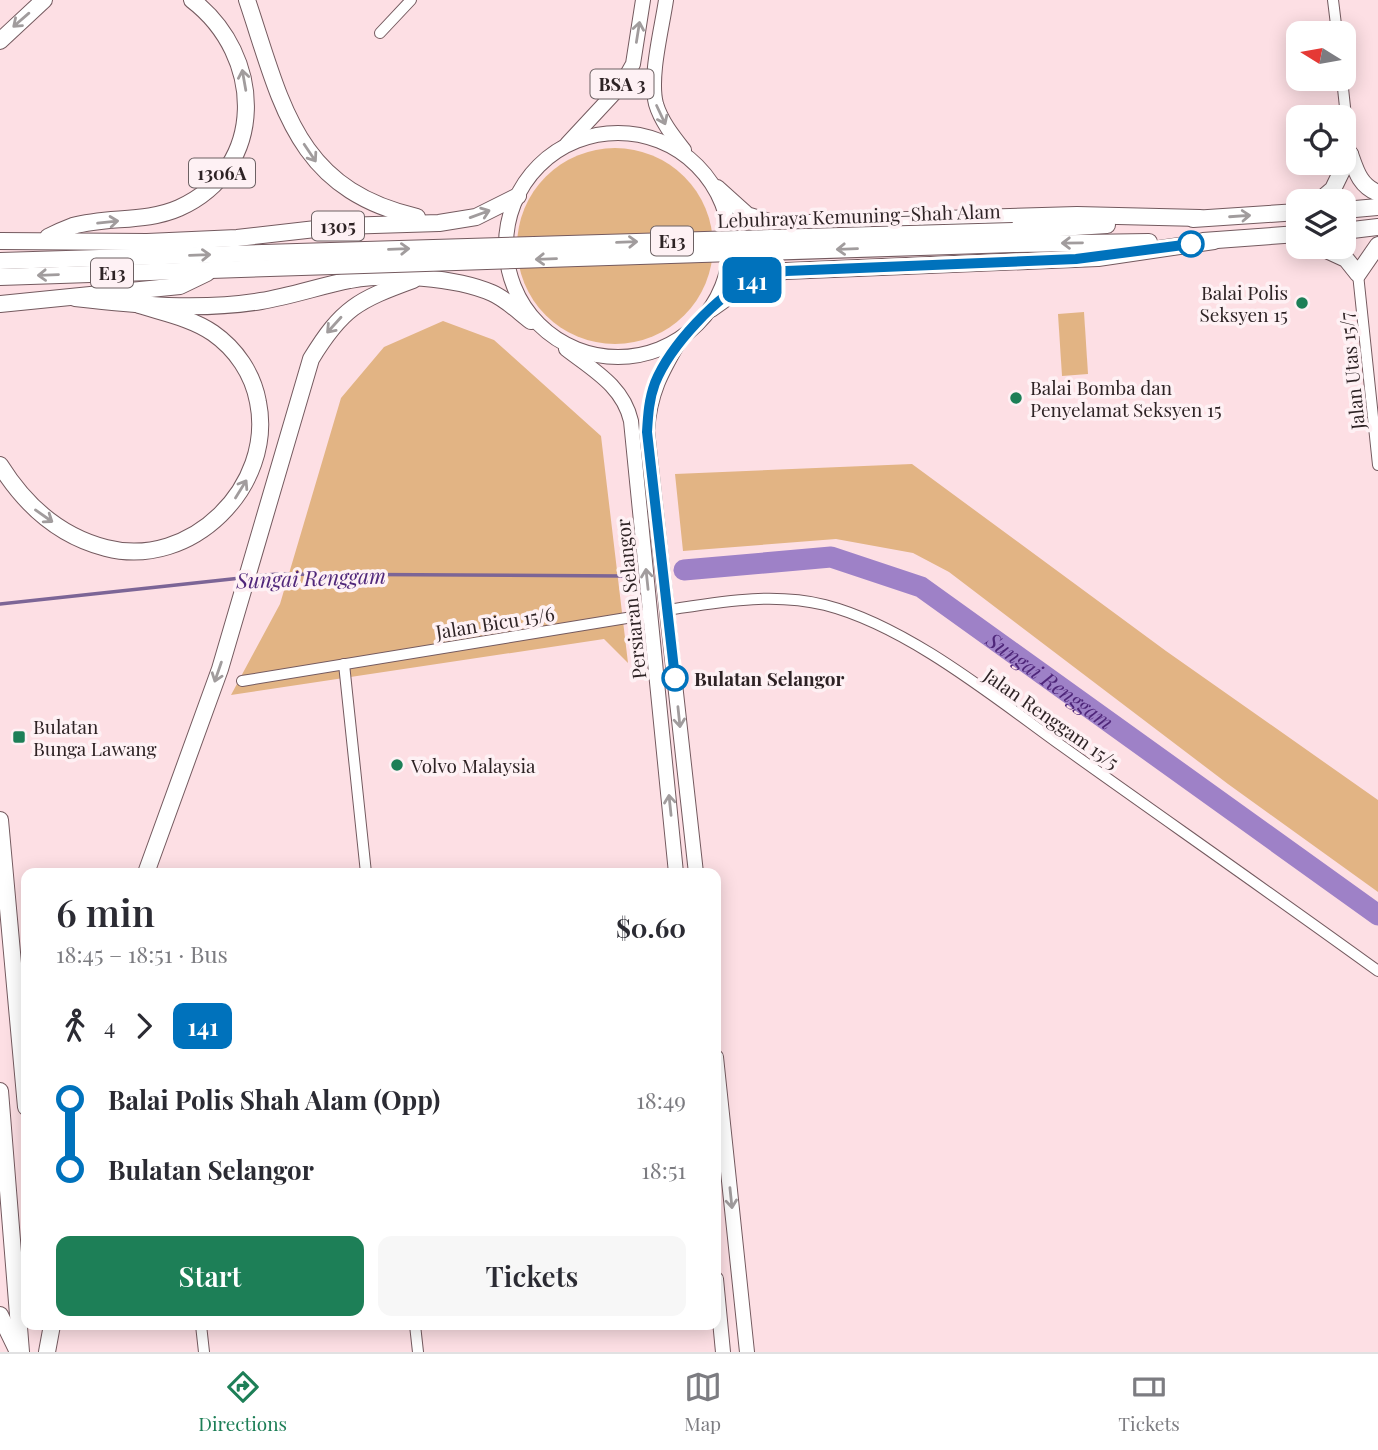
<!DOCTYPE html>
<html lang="en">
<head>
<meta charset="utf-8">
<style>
	:root { --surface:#fff; --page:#f7f7f7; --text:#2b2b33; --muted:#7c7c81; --line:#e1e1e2; --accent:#1d7f57 }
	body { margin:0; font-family:"Playfair Display",serif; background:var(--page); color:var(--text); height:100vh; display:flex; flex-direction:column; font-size:26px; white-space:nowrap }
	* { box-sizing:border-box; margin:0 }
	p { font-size:23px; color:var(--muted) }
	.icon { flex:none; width:38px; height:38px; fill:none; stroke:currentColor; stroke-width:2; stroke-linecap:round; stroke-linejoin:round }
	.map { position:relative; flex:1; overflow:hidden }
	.drawer { position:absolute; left:21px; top:868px; width:700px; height:462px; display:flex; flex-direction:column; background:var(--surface); border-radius:14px; box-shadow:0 4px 18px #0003 }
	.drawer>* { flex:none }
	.badge { padding:0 14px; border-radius:10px; font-size:24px; line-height:46px }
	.needle { width:46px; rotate:281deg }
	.fabs { position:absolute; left:1286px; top:21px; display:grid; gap:14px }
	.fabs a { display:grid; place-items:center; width:70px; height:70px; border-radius:14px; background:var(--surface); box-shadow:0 4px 18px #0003; font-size:35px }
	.map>.badge { position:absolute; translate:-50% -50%; box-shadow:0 0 0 4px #fff }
	.legs { display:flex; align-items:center; gap:10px; height:77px; padding:0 35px; font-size:23px }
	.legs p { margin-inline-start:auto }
	.headline { display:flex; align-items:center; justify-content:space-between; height:119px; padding:0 35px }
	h1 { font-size:38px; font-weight:600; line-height:52px }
	.cta { display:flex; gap:14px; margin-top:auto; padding:14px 35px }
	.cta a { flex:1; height:80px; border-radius:14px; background:var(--accent); color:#fff; font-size:28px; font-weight:600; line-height:80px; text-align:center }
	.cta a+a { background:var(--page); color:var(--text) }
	ul { padding:0 35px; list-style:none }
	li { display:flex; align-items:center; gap:24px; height:70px; font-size:26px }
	li i { display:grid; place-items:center; width:10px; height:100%; margin:0 9px; background:currentColor }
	li i::after { content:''; width:18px; height:18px; margin:-9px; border:5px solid; border-radius:50%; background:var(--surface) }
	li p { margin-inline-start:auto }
	li:first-child i { background:linear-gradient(#0000 50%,currentColor 0) }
	li:last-child i { background:linear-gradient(currentColor 50%,#0000 0) }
	.menu { display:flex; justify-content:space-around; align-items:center; height:98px; border-top:2px solid var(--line); background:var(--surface); font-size:19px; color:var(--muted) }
	.menu a { display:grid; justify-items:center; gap:4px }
	.menu .active { color:var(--accent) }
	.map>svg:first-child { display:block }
</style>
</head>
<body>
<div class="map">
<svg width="1378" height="1352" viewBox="0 0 1378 1352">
	<rect width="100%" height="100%" fill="#fddfe4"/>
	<g fill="#e2b484">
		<circle cx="615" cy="246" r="98"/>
		<path d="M 1084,312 L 1088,374 L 1062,376 L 1058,314 Z"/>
		<path d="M 443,321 L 494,340 L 601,436 L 628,663 L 604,639 L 231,695 L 280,604 L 341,398 L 384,347 Z"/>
		<path d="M 912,464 L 1166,651 L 1378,800 L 1378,892 L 1228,784 L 949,572 L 913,553 L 836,539 L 683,551 L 675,474 Z"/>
	</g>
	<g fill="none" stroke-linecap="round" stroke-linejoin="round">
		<g stroke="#7c6596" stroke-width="3.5">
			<path d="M 253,576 L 278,574 L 623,576"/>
			<path d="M 0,604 L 241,578"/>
		</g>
		<path stroke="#9e81c7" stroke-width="21" id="s1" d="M 684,570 L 831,557 L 921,587 L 1378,915"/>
		<defs>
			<g id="minor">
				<path d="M 1333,0 L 1337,33"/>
				<path d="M 380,33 L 411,0"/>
				<path d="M 1342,79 L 1350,154"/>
				<path d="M 1358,274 L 1378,465"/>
				<path d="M 667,610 C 720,602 772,592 825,605 C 907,626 994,697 1062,746 C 1167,821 1273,895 1378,971"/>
				<path d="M 344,664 L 366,873"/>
				<path d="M 242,681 L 651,614"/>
				<path d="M 201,1325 L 204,1352"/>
				<path d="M 415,1325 L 418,1352"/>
			</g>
			<g id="major">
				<path d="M 666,0 C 662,28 649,77 656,104 C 661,121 673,136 684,150"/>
				<circle cx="618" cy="245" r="112"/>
				<path d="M 567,144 L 620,87 L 633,64 L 643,0"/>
				<path d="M 680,340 C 661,373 650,392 647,431 L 696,873"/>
				<path d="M 566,349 C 593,370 623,386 631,421 L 676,873"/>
				<path d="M 716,1057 L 747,1352"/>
				<path d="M 716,1279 L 723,1352"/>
			</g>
			<g id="highway">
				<path d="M 247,0 C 282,104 295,189 417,217"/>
				<path d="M 0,41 L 44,0"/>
				<path d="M 1350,154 C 1356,171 1360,186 1378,193"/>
				<path d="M 717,188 L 747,215 L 775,224 L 1077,215 L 1200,218"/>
				<path d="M 1319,201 L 1333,189 L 1350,154"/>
				<path d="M 1344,210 L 1378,207"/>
				<path d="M 1193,219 L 1298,212"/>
				<path d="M 1013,231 L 1107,225"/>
				<path d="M 1344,231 L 1378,227"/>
				<path d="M 48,237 C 56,233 65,229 73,226 C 107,216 145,223 179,208 C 268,168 264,55 192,0"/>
				<path d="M 0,241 L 147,242 L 237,238 L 342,226 L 439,223 L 476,217 L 518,196"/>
				<path d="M 1203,241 L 1298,234"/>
				<path d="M 1013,244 L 1149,242"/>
				<path d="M 1320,247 L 1346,259 L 1358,274 L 1378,245"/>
				<path d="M 0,261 L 331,251"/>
				<path d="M 0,277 L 333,266"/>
				<path d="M 75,298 C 136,305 200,311 261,301 C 291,296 320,286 350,280 C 390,273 455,277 492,293 C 506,299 519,312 531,321"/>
				<path d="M 0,304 L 180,286 L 207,273"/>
				<path d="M 711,309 L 756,277 L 786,271 L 1098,258 L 1214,241"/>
				<path d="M 0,465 C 25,505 59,536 106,548 C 191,570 275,486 258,402 C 253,374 236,349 213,333 C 191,318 164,313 139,305"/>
				<path d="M 0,820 L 26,1107"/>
				<path d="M 146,873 L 220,669 L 311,359 C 342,308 358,300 413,280"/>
				<path d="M 0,1091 L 21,1352"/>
				<path d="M 0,1315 L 18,1352"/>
				<path d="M 47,1352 L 52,1325"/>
			</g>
		</defs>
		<use href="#minor" stroke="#745a5f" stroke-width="12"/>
		<use href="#major" stroke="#745a5f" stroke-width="16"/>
		<use href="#highway" stroke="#745a5f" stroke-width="18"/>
		<use href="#minor" stroke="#fff" stroke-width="10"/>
		<use href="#major" stroke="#fff" stroke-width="14"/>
		<use href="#highway" stroke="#fff" stroke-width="16"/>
		<defs>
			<g id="highway-bridge">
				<path d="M 331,251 L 1013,231"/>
				<path d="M 333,266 L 1013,244"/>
			</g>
		</defs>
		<use href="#highway-bridge" stroke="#745a5f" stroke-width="18" stroke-linecap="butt"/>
		<use href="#highway-bridge" stroke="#fff" stroke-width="16"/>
	</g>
	<defs><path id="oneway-shaft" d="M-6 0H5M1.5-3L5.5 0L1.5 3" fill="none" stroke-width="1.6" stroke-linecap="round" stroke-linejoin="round" transform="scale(1.75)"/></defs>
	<g stroke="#a19c9d">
		<use href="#oneway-shaft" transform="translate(21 20) rotate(139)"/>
		<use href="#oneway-shaft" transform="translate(638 32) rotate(-81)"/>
		<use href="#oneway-shaft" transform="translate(244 80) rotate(-100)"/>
		<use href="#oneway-shaft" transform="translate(661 115) rotate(65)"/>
		<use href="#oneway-shaft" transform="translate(310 153) rotate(56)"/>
		<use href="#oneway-shaft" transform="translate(480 214) rotate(-20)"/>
		<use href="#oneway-shaft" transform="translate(1240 216) rotate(-4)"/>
		<use href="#oneway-shaft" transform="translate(108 222) rotate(-6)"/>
		<use href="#oneway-shaft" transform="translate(627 242) rotate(-2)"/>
		<use href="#oneway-shaft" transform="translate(1072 243) rotate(179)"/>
		<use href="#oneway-shaft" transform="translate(399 249) rotate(-2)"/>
		<use href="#oneway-shaft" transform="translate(847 249) rotate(178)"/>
		<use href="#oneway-shaft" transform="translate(200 255) rotate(-2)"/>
		<use href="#oneway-shaft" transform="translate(546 259) rotate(178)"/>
		<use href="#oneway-shaft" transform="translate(48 275) rotate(178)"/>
		<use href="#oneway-shaft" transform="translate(334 325) rotate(132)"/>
		<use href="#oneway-shaft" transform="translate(241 489) rotate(-58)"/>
		<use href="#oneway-shaft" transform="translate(44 516) rotate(35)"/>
		<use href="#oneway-shaft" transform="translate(647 579) rotate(-96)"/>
		<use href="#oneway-shaft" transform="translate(218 672) rotate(109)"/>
		<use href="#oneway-shaft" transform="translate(679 717) rotate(84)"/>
		<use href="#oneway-shaft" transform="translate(670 805) rotate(-96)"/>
		<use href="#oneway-shaft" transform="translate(731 1198) rotate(84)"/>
	</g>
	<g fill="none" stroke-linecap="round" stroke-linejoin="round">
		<defs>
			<path id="line-1" d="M 675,678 L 647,432 C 648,415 649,399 655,383 C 670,346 717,295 754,278 C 763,274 776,273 786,271 L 1076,259 L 1191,244"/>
		</defs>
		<use href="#line-1" stroke="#fff" stroke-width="16"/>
		<use href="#line-1" stroke="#0072bc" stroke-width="10"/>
	</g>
	<g fill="#fff" stroke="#0072bc" stroke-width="3.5">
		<circle cx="1191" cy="244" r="12"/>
		<circle cx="675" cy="678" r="12"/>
	</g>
	<g fill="#1d7f57" stroke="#fef1f4" stroke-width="2.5">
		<circle cx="1302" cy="303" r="7"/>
		<circle cx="1016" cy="398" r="7"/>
		<rect x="12" y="730" width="14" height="14" rx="3.5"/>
		<circle cx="397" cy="765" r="7"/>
	</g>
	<g text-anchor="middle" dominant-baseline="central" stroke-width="7" stroke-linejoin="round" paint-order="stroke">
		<g fill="#fef1f4" stroke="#6c6163" stroke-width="2">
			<rect x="590.5" y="69.5" width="63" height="29" rx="5"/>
			<rect x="189" y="158.5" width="66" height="29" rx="5"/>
			<rect x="312" y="211.5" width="52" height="29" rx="5"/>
			<rect x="651" y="226.5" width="42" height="29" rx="5"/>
			<rect x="91" y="258.5" width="42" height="29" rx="5"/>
		</g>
		<g font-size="18" font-weight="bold" fill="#2e2325">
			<text x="622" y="84">BSA 3</text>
			<text x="222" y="173">1306A</text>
			<text x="338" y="226">1305</text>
			<text x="672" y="241">E13</text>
			<text x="112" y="273">E13</text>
		</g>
		<g font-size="19" fill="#2e2325" stroke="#fef1f4">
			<text transform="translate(859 215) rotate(-2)">Lebuhraya Kemuning–Shah Alam</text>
			<text transform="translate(1351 371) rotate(-96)">Jalan Utas 15/7</text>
			<text transform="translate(630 599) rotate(-96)">Persiaran Selangor</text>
			<text transform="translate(495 622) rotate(-9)">Jalan Bicu 15/6</text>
			<text transform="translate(1052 718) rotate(35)">Jalan Renggam 15/5</text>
		</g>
		<g font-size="19" fill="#2e2325" stroke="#fef1f4" text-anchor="start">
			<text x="1288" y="292" text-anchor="end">Balai Polis<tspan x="1288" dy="22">Seksyen 15</tspan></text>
			<text x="1030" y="387">Balai Bomba dan<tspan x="1030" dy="22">Penyelamat Seksyen 15</tspan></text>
			<text x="33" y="726">Bulatan<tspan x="33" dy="22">Bunga Lawang</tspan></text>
			<text x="411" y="765">Volvo Malaysia</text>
		</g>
		<g font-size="19" font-weight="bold" fill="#2e2325" stroke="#fef1f4" text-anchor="start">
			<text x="694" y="678">Bulatan Selangor</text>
		</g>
		<g font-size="21" font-style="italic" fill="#4f267a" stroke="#fef1f4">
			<text transform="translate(311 577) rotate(-2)">Sungai Renggam</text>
			<text stroke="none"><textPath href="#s1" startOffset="402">Sungai Renggam</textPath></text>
		</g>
	</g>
</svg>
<div class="fabs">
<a><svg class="needle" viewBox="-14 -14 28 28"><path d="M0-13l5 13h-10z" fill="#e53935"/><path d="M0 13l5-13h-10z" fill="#7c7c81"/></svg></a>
<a><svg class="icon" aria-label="locate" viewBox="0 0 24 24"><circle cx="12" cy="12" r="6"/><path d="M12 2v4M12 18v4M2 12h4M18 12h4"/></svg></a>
<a><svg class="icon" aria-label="layers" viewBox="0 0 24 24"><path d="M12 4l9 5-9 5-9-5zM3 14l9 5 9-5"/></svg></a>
</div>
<b class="badge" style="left:752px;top:280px;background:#0072bc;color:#fff">141</b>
<section class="drawer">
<div class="headline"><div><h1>6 min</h1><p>18:45 – 18:51 · Bus</p></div><b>$0.60</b></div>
<div class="legs"><svg class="icon" aria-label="walk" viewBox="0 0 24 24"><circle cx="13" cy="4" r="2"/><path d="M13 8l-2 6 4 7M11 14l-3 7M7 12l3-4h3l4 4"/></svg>4<svg class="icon" aria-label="forward" viewBox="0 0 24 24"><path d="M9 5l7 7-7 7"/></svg><b class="badge" style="background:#0072bc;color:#fff">141</b></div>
<ul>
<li><i style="color:#0072bc"></i><b>Balai Polis Shah Alam (Opp)</b><p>18:49</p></li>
<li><i style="color:#0072bc"></i><b>Bulatan Selangor</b><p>18:51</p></li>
</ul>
<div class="cta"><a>Start</a><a>Tickets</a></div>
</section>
</div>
<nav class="menu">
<a class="active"><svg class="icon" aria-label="directions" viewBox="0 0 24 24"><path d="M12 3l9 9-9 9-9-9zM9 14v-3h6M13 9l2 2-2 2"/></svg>Directions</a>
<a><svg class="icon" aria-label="map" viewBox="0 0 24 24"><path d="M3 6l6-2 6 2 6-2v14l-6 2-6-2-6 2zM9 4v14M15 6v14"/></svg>Map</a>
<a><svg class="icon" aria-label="tickets" viewBox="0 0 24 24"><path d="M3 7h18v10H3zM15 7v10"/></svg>Tickets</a>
</nav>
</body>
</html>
